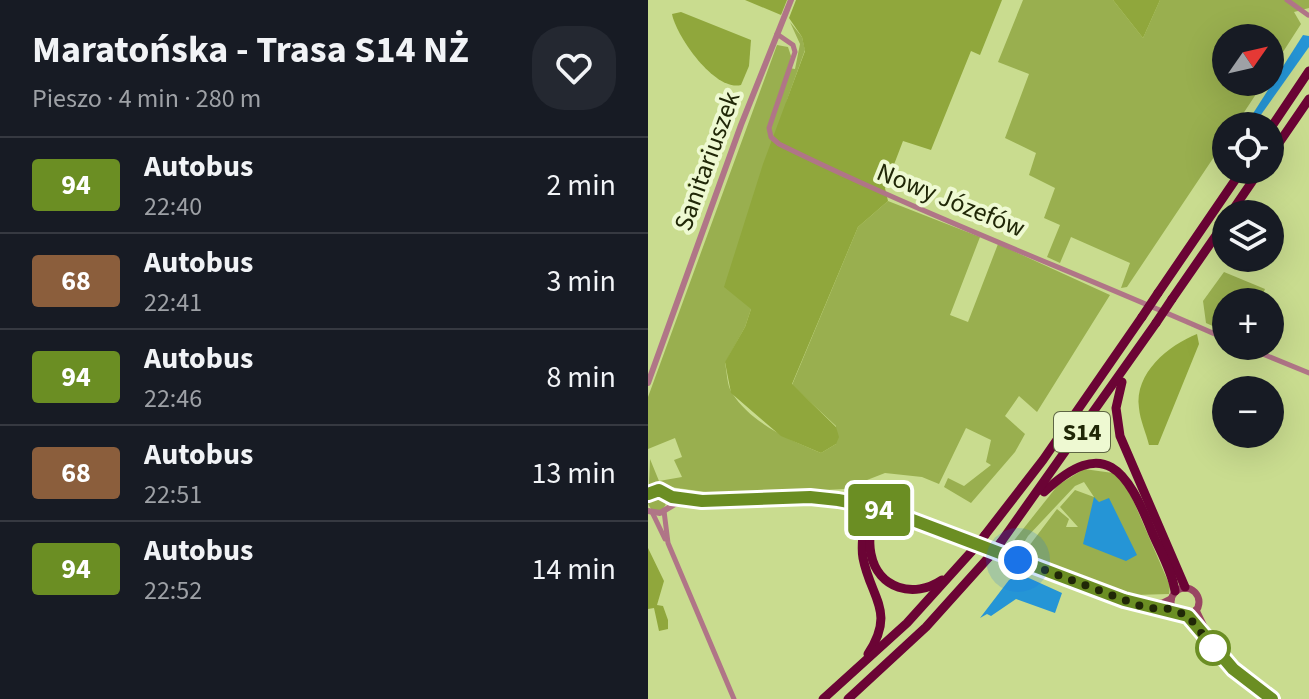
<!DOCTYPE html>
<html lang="pl">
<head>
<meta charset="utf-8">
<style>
	:root { --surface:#171b24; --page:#242831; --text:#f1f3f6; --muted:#9ea1a6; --line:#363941 }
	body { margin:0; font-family:"Source Sans 3",sans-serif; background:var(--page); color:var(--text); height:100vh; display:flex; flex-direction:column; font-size:30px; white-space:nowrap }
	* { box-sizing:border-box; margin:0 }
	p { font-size:26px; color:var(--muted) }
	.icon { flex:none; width:44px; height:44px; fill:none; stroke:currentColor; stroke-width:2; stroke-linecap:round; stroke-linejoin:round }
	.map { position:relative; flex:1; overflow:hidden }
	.drawer { display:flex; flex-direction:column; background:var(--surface); width:648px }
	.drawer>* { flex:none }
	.badge { padding:0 16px; border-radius:6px; font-size:28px; line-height:52px }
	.needle { width:52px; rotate:56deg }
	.buttons { position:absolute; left:564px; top:24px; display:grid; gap:16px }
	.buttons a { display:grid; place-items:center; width:72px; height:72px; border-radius:50%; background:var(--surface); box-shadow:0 8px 32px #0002; font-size:40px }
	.you { position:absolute; width:40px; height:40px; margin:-20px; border:6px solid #fff; border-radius:50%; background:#1a73e8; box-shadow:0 0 0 12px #1a73e833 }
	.map>.badge { position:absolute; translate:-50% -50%; box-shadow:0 0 0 4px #fff }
	.round { display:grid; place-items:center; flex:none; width:84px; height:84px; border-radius:32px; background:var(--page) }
	.headline { display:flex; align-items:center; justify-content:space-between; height:136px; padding:0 32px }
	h1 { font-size:38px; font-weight:700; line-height:60px }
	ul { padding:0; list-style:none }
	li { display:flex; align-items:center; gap:24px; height:96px; padding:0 32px; border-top:2px solid var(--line) }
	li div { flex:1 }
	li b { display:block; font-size:30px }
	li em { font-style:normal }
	li .badge { min-width:88px; font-weight:700; text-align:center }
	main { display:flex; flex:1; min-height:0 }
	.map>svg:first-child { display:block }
</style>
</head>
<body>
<main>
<section class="drawer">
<div class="headline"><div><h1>Maratońska - Trasa S14 NŻ</h1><p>Pieszo · 4 min · 280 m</p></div><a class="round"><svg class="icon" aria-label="heart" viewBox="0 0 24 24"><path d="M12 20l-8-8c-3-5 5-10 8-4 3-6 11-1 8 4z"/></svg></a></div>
<ul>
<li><span class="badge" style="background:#6b8e23;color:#fff">94</span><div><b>Autobus</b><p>22:40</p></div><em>2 min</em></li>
<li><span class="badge" style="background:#8b5e3c;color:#fff">68</span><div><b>Autobus</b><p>22:41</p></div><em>3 min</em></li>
<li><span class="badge" style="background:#6b8e23;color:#fff">94</span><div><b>Autobus</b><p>22:46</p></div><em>8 min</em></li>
<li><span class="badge" style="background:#8b5e3c;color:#fff">68</span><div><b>Autobus</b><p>22:51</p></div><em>13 min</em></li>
<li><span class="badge" style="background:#6b8e23;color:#fff">94</span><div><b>Autobus</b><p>22:52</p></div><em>14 min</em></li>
</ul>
</section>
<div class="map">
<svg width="661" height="699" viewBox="0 0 661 699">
	<rect width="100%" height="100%" fill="#c9dc8f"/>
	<g fill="#99af4f">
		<path d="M 375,0 L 465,0 L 495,38 L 512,0 L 661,0 L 661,8 L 646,12 L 653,24 L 622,72 L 622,38 L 578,38 L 578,82 L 616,82 L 587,126 L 578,126 L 578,139 L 479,287 L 473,288 L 482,263 L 423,237 L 412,263 L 399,257 L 412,225 L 396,218 L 407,188 L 381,175 L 388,153 L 357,138 L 381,74 L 350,62 Z"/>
		<path d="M 142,22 L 154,37 L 157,50 L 139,100 L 103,309 L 97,327 L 77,363 C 79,372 79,386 84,393 C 103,423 142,440 173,453 L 188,444 L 188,426 L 144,385 L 210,227 L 240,201 L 332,237 L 302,315 L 320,322 L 350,244 L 462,295 L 389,412 L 371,396 L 357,416 L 377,434 L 367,452 L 323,503 L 296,487 L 300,478 L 316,486 L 343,465 L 338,462 L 343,440 L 318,428 L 291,484 L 274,477 L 237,473 L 196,489 L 79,495 L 1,484 L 2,459 L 11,481 L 34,477 L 26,460 L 34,457 L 27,438 L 0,449 L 0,397 L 129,45 L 140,47 L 143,56 L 141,68 L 147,69 L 152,44 Z"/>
		<path d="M 576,272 L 617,289 L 612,302 L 578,302 L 578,332 L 558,323 L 555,301 Z"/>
		<path d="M 436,469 L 465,473 L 479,486 L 522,586 L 521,594 L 486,595 L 375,554 L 409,509 L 421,519 L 418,527 L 430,527 L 412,507 L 427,490 L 446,497 L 436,482 L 427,486 L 380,536 L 372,549 L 360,548 L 410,485 Z"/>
		<circle cx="9" cy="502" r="9"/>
	</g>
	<g fill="#90a73c">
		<path d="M 97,0 L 139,0 L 133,15 Z"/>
		<path d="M 148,0 L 354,0 L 332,55 L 323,51 L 283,150 L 255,141 L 237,188 L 240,201 L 210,227 L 144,384 L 188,427 L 191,437 L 188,444 L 173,453 L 133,436 L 83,393 L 77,362 L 97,327 L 103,309 L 76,287 L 115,164 L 157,51 L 154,37 L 141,18 Z"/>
		<path d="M 465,0 L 512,0 L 495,38 Z"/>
		<path d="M 33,12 L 103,40 L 101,66 L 93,85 C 67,92 28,36 24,14 Z"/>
		<path d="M 549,334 L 551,344 L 510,445 L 501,445 C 498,433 492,420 491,408 C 486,373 521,345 549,334 Z"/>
		<path d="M 0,548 L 16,581 L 9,605 L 15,606 L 20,620 L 20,629 L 11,631 L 6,608 L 0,609 Z"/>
	</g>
	<g fill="#2595d6">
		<path d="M 655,35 L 661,36 L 661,47 L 605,126 L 597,126 Z"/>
		<path d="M 446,497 L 451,502 L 461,498 L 489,555 L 478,561 L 435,544 Z"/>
		<path d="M 372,574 L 414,593 L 407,613 L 368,599 L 343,616 L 339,614 L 332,618 L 361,580 Z"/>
	</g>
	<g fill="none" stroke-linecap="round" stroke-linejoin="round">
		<g stroke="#b07587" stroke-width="5">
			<path d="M 639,0 L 660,15"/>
			<path d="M 129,34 L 145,45 L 147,52 L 121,128 L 123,137 L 131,144 C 277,216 430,273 578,339"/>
			<path d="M 595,346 L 661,373"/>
			<path d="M 16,511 L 20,543 L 86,699"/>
			<path d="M 4,512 L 17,539"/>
		</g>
		<g stroke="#b07587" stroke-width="6">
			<path d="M 0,383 L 93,125 L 143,0"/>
			<path d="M 0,494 L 11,490 C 60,508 154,504 208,493"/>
			<path d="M 178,499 L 206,503"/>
			<path d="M 0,511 L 12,513 L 27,504 L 47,502"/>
		</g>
		<g stroke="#994663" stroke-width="7">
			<circle cx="220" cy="500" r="14"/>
			<path d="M 235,500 L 260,515"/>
			<path d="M 231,509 L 498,608 L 525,610"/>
			<circle cx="537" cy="602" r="14"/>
			<path d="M 494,604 L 515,603 L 523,599"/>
			<path d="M 548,610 L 560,635"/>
			<path d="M 540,616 L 585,669 L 625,699"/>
		</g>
		<g stroke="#6b0435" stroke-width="9">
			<path d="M 622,129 L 661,71"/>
			<path d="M 622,156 L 661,99"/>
			<path d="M 582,214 L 612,170"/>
			<path d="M 510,293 L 594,170"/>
			<path d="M 524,299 L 578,221"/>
			<path d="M 474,382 L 468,408 L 472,436 L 537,587"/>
			<path d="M 396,492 C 457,435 479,470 504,532 C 512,551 524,571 527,591"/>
			<path d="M 214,513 C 218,528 212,543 215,558 C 223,599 248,611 220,654"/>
			<path d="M 223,514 C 223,527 220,541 223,554 C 230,589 266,599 294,580"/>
			<path d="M 337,535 L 395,460 L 494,317"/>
			<path d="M 353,542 L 508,323"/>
			<path d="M 175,699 L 259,623 L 324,551"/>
			<path d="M 200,699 L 278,627 L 341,557"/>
		</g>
		<g stroke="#6b0435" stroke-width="9">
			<path d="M 494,317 L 510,293"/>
			<path d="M 508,323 L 524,299"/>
			<path d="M 324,551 L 337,535"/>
			<path d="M 341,557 L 353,542"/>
		</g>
	</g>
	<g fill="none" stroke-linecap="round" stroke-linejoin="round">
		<defs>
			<path id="line" d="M 0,494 L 11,490 L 24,497 L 54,501 L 162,497 L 190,500 L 206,503 L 218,515 L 238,510 L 476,600 L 540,616 L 585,669 L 624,699"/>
		</defs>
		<use href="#line" stroke="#fff" stroke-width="18"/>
		<use href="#line" stroke="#6b8e23" stroke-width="12"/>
		<path stroke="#202707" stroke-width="8" stroke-dasharray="0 14.4" d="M 370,560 L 498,608 L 523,609 L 540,616 L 565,648"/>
	</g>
	<circle fill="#fff" stroke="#6b8e23" stroke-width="4" cx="565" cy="648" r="16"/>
	<g text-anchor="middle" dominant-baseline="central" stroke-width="8" stroke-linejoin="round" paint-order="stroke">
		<rect fill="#eef9d2" stroke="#5e6644" stroke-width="2" x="406" y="412" width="56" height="40" rx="6"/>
		<g font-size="24" font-weight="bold" fill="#202707">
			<text x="434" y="432">S14</text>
		</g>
		<g font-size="26" fill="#202707" stroke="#eef9d2">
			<text transform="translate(59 161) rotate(-70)">Sanitariuszek</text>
			<text transform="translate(303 200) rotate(22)">Nowy Józefów</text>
		</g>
	</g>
</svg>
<div class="buttons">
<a><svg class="needle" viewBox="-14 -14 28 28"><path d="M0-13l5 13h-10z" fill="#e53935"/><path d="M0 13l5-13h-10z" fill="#9ea1a6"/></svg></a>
<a><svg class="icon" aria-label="locate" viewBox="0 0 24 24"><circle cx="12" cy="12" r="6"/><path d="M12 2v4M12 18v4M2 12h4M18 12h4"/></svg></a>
<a><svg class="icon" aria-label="layers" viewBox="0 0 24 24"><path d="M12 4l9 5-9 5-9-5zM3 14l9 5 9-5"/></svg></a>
<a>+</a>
<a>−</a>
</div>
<div class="you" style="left:370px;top:560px"></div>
<b class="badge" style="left:231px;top:510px;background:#6b8e23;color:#fff">94</b>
</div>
</main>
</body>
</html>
